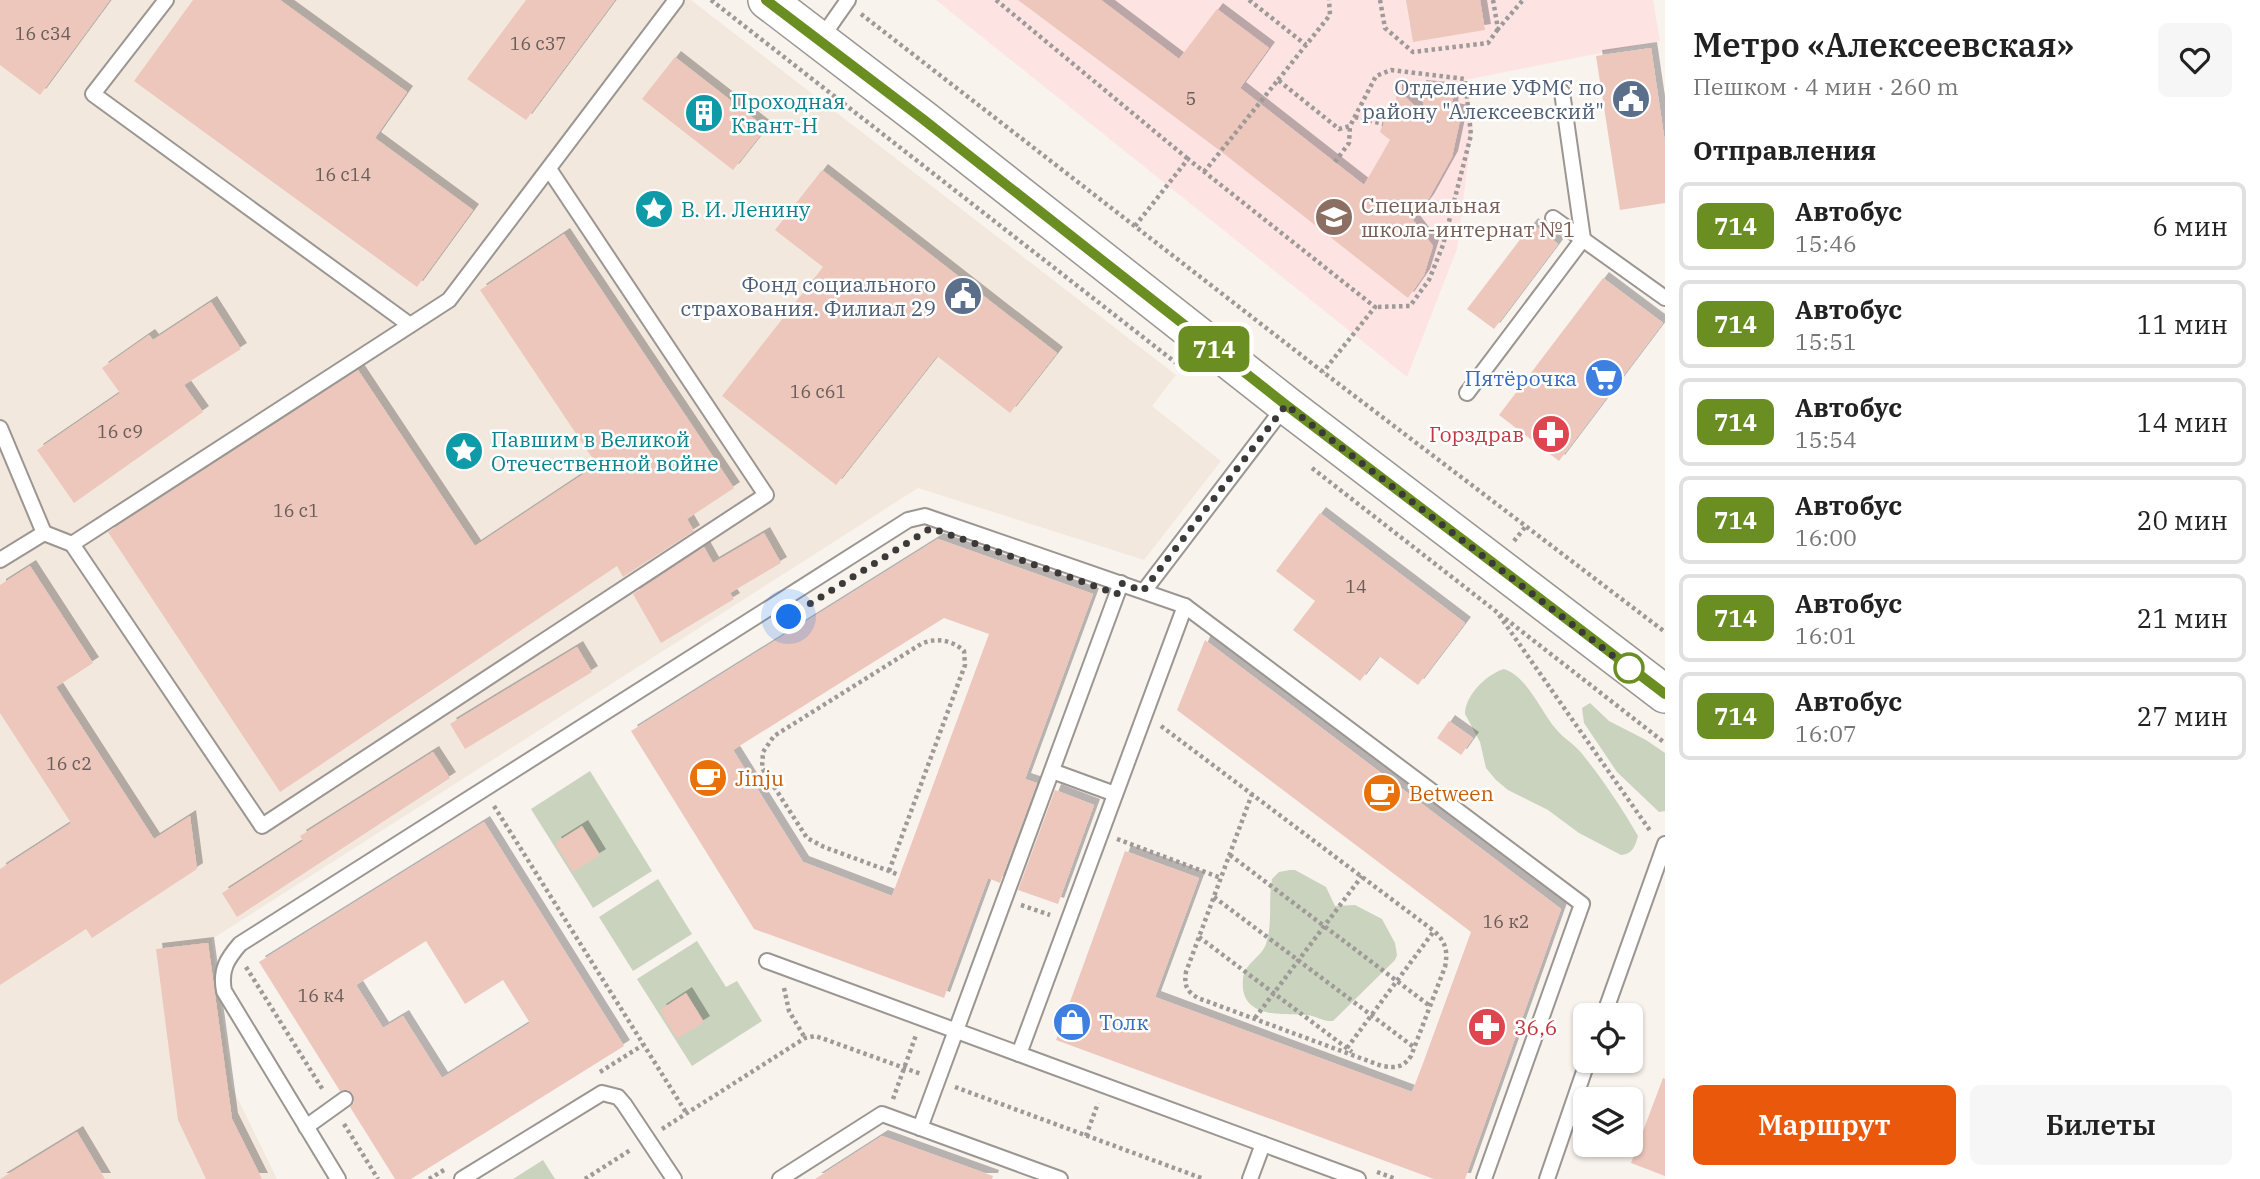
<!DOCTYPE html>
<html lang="ru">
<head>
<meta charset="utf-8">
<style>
	:root { --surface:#fff; --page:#f6f6f6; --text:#222; --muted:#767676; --line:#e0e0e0; --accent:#ea580c }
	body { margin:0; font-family:"IBM Plex Serif",serif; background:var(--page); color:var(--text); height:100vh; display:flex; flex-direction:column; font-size:26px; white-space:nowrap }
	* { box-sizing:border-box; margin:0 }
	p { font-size:23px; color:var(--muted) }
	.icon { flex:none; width:38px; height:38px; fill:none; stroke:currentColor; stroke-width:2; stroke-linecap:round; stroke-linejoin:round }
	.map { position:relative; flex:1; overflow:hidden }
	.sheet { display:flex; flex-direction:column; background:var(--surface); width:595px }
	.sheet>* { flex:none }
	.badge { padding:0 14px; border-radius:10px; font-size:24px; line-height:46px }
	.controls { position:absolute; left:1573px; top:1003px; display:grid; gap:14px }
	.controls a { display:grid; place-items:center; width:70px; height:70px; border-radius:10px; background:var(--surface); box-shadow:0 2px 5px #0004; font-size:35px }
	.you { position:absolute; width:35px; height:35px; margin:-18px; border:5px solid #fff; border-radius:50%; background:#1a73e8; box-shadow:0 0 0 10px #1a73e833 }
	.map>.badge { position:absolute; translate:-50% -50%; box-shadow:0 0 0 4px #fff }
	h2 { padding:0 28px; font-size:26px; line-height:63px }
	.round { display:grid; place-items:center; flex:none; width:74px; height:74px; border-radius:10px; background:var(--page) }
	.head { display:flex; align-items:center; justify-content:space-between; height:119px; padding:0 28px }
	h1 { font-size:33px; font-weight:600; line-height:52px }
	.primary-button { display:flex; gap:14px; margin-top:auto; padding:14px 28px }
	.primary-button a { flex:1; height:80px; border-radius:10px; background:var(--accent); color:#fff; font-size:28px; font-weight:600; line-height:80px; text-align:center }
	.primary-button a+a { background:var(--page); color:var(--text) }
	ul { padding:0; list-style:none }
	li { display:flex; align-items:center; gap:21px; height:88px; margin:0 14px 10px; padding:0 14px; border:4px solid var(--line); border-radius:10px }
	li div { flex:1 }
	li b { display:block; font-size:26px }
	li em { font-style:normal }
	li .badge { min-width:77px; font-weight:700; text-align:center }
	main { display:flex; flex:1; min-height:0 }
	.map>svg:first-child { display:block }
</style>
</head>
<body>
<main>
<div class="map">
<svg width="1665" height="1179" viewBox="0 0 1665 1179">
	<defs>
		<filter id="shadow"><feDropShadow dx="6" dy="-6" stdDeviation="0" flood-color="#0004"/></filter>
	</defs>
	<rect width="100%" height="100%" fill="#f9f3ee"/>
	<path fill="#f3e8dd" d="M 0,0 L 691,0 L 1176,375 L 1152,406 L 1221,461 L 1144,560 L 918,488 L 212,939 L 232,1087 L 277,1179 L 0,1179 Z"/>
	<path fill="#fee3e3" d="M 936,0 L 1653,0 L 1660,41 L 1465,80 L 1473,124 L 1457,249 L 1407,377 Z"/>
	<g fill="#c9d3be">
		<path d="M 1504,669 C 1528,677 1541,712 1556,729 C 1564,739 1576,745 1583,755 C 1603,780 1622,808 1638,836 C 1635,846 1633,854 1621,855 L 1579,833 L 1548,810 L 1508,790 L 1496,780 L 1486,768 L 1480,742 L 1465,714 C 1465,695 1487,674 1504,669 Z"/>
		<path d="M 1590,703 L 1609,721 L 1646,740 L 1665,753 L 1665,811 L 1659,812 L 1617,772 L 1584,723 L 1582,708 Z"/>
		<path d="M 590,771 L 652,871 L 593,908 L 531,809 Z"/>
		<path d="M 1290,870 L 1295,870 L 1326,887 L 1335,906 L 1355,905 L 1382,919 L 1395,943 L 1397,955 L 1395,960 L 1333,1021 C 1323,1022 1317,1016 1307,1015 C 1283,1013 1239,1020 1243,979 C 1245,962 1261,958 1266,944 C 1273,924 1268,900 1272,879 L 1279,872 Z"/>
		<path d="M 658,879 L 692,934 L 633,971 L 599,917 Z"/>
		<path d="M 697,941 L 726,987 L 737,981 L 762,1021 L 692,1066 L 637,979 Z"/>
		<path d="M 543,1160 L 555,1179 L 513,1179 Z"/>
	</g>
	<g fill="#edc7bc" fill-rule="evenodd" filter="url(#shadow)">
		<path d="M 0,0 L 110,0 L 40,95 L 0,65 Z"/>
		<path d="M 193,0 L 280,0 L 407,92 L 375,138 L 473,210 L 417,287 L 134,81 Z"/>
		<path d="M 526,0 L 615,0 L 526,120 L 467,79 Z"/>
		<path d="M 1018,0 L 1101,0 L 1179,59 L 1217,9 L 1269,48 L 1240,88 L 1364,185 L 1390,140 L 1380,132 L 1385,117 L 1396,115 L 1396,88 L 1426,117 L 1420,86 L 1454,89 L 1452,109 L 1462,111 L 1452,157 L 1428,200 L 1413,220 L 1433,246 L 1424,275 L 1408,298 L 1223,153 Z"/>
		<path d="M 1406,0 L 1480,0 L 1485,30 L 1413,42 Z"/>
		<path d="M 1651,48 L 1665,143 L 1665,203 L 1620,210 L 1596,56 Z"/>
		<path d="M 675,57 L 766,128 L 733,170 L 642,99 Z"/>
		<path d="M 822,170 L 1057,353 L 1010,413 L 937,356 L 836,485 L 722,396 L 823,267 L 775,230 Z"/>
		<path d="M 1532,224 L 1558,244 L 1494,329 L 1467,309 Z"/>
		<path d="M 564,234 L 734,488 L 687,519 L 694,531 L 623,577 L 617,566 L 280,792 L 108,532 L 358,370 L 475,546 L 597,465 L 480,290 Z"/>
		<path d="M 1603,278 L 1663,323 L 1559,461 L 1499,415 Z"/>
		<path d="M 211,302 L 241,349 L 184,385 L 203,412 L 74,503 L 37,450 L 120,393 L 102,368 L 149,335 L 153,340 Z"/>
		<path d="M 1320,513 L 1465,623 L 1418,685 L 1379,656 L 1360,681 L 1293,630 L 1315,601 L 1276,571 Z"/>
		<path d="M 764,533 L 781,563 L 730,593 L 734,599 L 661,643 L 633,594 L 704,547 L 713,563 Z"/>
		<path d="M 938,539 L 1093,594 L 1025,779 L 1037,783 L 1000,883 L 988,878 L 944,998 L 754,929 L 631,731 ZM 944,618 L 989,634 L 892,896 L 803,862 L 733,750 Z"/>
		<path d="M 30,566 L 93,663 L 56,687 L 154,839 L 190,816 L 197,869 L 92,938 L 86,929 L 0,985 L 0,869 L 71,823 L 0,713 L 0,585 Z"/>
		<path d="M 1205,640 L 1561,909 L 1465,1179 L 1434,1179 L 1056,1040 L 1125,851 L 1199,878 L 1155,997 L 1412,1092 L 1422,1066 L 1471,932 L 1177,710 Z"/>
		<path d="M 577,647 L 592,672 L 465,749 L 450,724 Z"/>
		<path d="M 1449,721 L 1473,738 L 1461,755 L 1437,738 Z"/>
		<path d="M 433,752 L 450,778 L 237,917 L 222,893 L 303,841 L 300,836 Z"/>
		<path d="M 1055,790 L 1094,805 L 1058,904 L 1018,890 Z"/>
		<path d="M 484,822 L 624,1046 L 411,1179 L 395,1179 L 350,1107 L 354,1102 L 353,1094 L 348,1090 L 340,1091 L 259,962 ZM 426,941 L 465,1004 L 503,980 L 530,1023 L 442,1078 L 403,1016 L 383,1028 L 356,985 Z"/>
		<path d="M 582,826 L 600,855 L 573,872 L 555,843 Z"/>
		<path d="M 208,943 L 232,1119 L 262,1179 L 206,1179 L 178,1120 L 156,949 Z"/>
		<path d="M 686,993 L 704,1022 L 677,1039 L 660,1010 Z"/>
		<path d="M 1663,1078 L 1665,1079 L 1665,1176 L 1631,1163 Z"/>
		<path d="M 77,1132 L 105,1179 L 0,1179 Z"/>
		<path d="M 882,1136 L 993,1176 L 992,1179 L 815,1179 Z"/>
	</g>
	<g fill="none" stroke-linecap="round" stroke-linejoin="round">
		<defs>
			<g id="service">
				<path d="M 166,0 L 93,94 L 410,325"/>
				<path d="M 820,40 L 848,0"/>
				<path d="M 549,169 L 766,495 L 262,826 L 72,544 L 449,300 L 676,0"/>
				<path d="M 1553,218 L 1665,298"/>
				<path d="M 1467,393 L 1583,239 L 1562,92"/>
				<path d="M 0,428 L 44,533"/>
				<path d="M 0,560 L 44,533 L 72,544"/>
				<path d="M 1144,591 L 1285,406"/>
				<path d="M 1052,771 L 1115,794"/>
				<path d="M 767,961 L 1358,1179"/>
				<path d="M 1604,1015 L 1665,844"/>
				<path d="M 1019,1054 L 1185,606"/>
				<path d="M 306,1127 L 345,1099"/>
				<path d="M 920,1128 L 1121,583"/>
				<path d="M 338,1179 L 224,991 C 220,970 227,959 240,944 L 908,520 L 925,516 L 1185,606 L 1582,904 L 1484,1179"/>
				<path d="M 462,1179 L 602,1093 L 618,1097 L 624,1104 L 674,1179"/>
				<path d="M 780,1179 L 882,1114 L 1060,1179"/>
				<path d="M 1250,1179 L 1263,1144"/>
				<path d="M 1547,1179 L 1588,1060"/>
			</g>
			<path id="tertiary" d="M 767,0 L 924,120 L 1286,405 L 1665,694"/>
		</defs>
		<use href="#service" stroke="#9b9692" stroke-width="18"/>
		<use href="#tertiary" stroke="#9b9692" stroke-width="40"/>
		<g stroke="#9e9a97" stroke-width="4.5" stroke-dasharray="3.5 3.5" stroke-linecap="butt">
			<path d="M 711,0 L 1189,373"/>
			<path d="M 996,0 L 1188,159"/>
			<path d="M 1249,0 L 1306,45"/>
			<path d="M 1380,0 L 1385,28 L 1413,52 L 1488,43 L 1498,29"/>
			<path d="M 1493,0 L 1498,29 L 1523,0"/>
			<path d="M 861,14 L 1323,372 L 1665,632"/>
			<path d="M 1278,80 L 1330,15 L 1329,0"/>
			<path d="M 1355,117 L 1383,124"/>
			<path d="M 1335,162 L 1349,143 L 1350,126"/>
			<path d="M 1204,172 L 1278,80 L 1339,129 L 1350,126 L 1376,76 L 1391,70 L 1465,79 L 1471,135 L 1443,245 L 1429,280 L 1410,306 L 1375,307"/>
			<path d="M 1135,226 L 1188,159 L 1375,307 L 1323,372"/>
			<path d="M 1312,468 L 1665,743"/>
			<path d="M 1514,541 L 1526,526"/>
			<path d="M 1499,615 L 1651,832"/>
			<path d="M 1161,726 L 1434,931 C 1446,942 1448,951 1445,967 L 1411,1056 C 1403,1068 1396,1068 1382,1066 L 1198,998 C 1186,991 1184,985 1186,972 L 1252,794"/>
			<path d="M 494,806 L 687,1114"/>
			<path d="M 1117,839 L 1221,878"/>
			<path d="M 1230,855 L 1430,1006"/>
			<path d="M 889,871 L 965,665 L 964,651 C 952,640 936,637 921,644 L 774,736 L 763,752 L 762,768 L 807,838 L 824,847 L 889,871 L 899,875"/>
			<path d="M 1214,897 L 1415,1048"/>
			<path d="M 1021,905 L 1050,915"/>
			<path d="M 1199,937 L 1352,1052"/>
			<path d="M 246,967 L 323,1090"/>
			<path d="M 784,988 L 789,1011 L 805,1038"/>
			<path d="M 1255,1018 L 1362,876"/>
			<path d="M 1347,1048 L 1434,931"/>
			<path d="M 600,1072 L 643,1045"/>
			<path d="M 955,1087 L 1204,1179"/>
			<path d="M 893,1099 L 916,1035"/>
			<path d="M 344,1124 L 378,1179"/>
			<path d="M 662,1129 L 805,1038 L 815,1036 L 827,1040 L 921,1074"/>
			<path d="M 1086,1136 L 1098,1103"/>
			<path d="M 1377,1172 L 1396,1179"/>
			<path d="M 429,1179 L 444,1170"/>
			<path d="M 585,1179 L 632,1149"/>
		</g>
		<use href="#service" stroke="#fff" stroke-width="14"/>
		<use href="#tertiary" stroke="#fff" stroke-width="37"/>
	</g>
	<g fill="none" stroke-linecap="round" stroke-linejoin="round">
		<defs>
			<path id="line" d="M 766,0 L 924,120 L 1286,405 L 1665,694"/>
		</defs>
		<use href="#line" stroke="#fff" stroke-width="16"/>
		<use href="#line" stroke="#6b8e23" stroke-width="10"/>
		<path stroke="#3c3a38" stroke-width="7" stroke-dasharray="0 12.6" d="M 789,617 L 931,528 L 1117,594 L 1121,583 L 1143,591 L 1286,405 L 1629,668"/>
	</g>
	<defs>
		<symbol id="civic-disc" viewBox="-11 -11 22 22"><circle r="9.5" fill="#5c6f8a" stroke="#fff"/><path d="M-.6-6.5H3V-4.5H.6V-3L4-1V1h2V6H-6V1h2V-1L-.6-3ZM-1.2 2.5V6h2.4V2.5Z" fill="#fff"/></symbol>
		<symbol id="building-disc" viewBox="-11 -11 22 22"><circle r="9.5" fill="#0f9aa8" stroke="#fff"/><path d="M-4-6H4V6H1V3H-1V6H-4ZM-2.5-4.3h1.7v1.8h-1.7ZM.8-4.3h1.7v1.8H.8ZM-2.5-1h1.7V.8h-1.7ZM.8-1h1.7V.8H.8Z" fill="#fff"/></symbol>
		<symbol id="sight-disc" viewBox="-11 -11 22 22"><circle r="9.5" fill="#0f9aa8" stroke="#fff"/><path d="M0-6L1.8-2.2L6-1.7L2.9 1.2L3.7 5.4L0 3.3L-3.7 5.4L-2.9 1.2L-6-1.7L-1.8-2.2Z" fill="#fff"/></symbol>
		<symbol id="school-disc" viewBox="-11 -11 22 22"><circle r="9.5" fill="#8d6e63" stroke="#fff"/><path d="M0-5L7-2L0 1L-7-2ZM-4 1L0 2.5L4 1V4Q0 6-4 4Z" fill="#fff"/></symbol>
		<symbol id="supermarket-disc" viewBox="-11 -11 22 22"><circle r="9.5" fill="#3f7fe0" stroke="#fff"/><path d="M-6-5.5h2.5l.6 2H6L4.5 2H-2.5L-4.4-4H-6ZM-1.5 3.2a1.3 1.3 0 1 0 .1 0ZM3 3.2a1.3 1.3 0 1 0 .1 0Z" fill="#fff"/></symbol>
		<symbol id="pharmacy-disc" viewBox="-11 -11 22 22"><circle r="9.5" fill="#e0444e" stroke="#fff"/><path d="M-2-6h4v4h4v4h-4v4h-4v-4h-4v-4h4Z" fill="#fff"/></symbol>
		<symbol id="cafe-disc" viewBox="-11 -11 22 22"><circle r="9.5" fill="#e8710a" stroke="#fff"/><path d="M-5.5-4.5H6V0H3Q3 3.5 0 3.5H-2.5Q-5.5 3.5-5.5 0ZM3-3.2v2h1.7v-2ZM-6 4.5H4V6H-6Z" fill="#fff"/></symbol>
		<symbol id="shop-disc" viewBox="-11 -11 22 22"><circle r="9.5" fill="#3f7fe0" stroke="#fff"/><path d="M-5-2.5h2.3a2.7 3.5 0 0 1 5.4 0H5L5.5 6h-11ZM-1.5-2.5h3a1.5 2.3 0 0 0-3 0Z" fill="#fff"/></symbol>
	</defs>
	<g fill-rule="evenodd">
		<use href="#civic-disc" x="1609" y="77" width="44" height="44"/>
		<use href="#building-disc" x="682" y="91" width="44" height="44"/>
		<use href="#sight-disc" x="632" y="187" width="44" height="44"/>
		<use href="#school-disc" x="1312" y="195" width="44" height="44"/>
		<use href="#civic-disc" x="941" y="274" width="44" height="44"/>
		<use href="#supermarket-disc" x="1582" y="356" width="44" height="44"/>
		<use href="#pharmacy-disc" x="1529" y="412" width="44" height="44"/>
		<use href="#sight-disc" x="442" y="429" width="44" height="44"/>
		<use href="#cafe-disc" x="686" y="756" width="44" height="44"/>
		<use href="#cafe-disc" x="1360" y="771" width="44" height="44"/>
		<use href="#shop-disc" x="1050" y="1000" width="44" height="44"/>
		<use href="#pharmacy-disc" x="1465" y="1005" width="44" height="44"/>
	</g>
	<circle fill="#fff" stroke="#6b8e23" stroke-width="3.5" cx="1629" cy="668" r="14"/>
	<g text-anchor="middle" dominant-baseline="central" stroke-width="5" stroke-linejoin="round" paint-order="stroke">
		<g font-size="18" fill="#685d59">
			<text x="43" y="33">16 с34</text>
			<text x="538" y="43">16 с37</text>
			<text x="1191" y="98">5</text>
			<text x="343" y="174">16 с14</text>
			<text x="818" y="391">16 с61</text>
			<text x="120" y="431">16 с9</text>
			<text x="296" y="510">16 с1</text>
			<text x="1356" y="586">14</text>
			<text x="69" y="763">16 с2</text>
			<text x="1506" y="921">16 к2</text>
			<text x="321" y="995">16 к4</text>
		</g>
		<g font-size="21" fill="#4e5e75" stroke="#fff" text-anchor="end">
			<text x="1604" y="87">Отделение УФМС по<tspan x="1604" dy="24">району "Алексеевский"</tspan></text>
			<text x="936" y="284">Фонд социального<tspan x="936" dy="24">страхования. Филиал 29</tspan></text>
		</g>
		<g font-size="21" fill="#0d838f" stroke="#fff" text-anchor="start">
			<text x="731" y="101">Проходная<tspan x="731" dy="24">Квант-Н</tspan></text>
			<text x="681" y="209">В. И. Ленину</text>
			<text x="491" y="439">Павшим в Великой<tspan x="491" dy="24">Отечественной войне</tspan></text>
		</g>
		<g font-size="21" fill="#785e54" stroke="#fff" text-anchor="start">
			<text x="1361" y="205">Специальная<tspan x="1361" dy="24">школа-интернат №1</tspan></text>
		</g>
		<g font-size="21" fill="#366cbe" stroke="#fff" text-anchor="end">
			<text x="1577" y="378">Пятёрочка</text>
			<text x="1099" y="1022" text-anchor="start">Толк</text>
		</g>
		<g font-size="21" fill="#be3a42" stroke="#fff" text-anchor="end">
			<text x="1524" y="434">Горздрав</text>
			<text x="1514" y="1027" text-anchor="start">36,6</text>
		</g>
		<g font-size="21" fill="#c56008" stroke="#fff" text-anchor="start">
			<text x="735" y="778">Jinju</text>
			<text x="1409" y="793">Between</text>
		</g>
	</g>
</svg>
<div class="controls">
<a><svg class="icon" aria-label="locate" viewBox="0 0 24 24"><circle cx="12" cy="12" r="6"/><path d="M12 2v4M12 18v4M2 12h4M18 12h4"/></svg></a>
<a><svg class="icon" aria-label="layers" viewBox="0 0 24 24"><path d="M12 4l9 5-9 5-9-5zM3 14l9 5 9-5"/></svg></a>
</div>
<div class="you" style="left:789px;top:617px"></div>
<b class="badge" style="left:1214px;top:349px;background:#6b8e23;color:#fff">714</b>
</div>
<section class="sheet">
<div class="head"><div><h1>Метро «Алексеевская»</h1><p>Пешком · 4 мин · 260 m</p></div><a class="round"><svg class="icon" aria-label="heart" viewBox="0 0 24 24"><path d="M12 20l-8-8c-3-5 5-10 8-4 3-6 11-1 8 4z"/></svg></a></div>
<h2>Отправления</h2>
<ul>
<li><span class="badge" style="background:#6b8e23;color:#fff">714</span><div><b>Автобус</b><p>15:46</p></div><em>6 мин</em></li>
<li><span class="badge" style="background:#6b8e23;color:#fff">714</span><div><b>Автобус</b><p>15:51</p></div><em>11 мин</em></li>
<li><span class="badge" style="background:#6b8e23;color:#fff">714</span><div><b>Автобус</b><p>15:54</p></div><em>14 мин</em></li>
<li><span class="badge" style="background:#6b8e23;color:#fff">714</span><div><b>Автобус</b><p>16:00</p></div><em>20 мин</em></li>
<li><span class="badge" style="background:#6b8e23;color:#fff">714</span><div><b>Автобус</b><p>16:01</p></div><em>21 мин</em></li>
<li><span class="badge" style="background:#6b8e23;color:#fff">714</span><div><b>Автобус</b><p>16:07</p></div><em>27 мин</em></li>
</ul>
<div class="primary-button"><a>Маршрут</a><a>Билеты</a></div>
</section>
</main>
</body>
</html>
